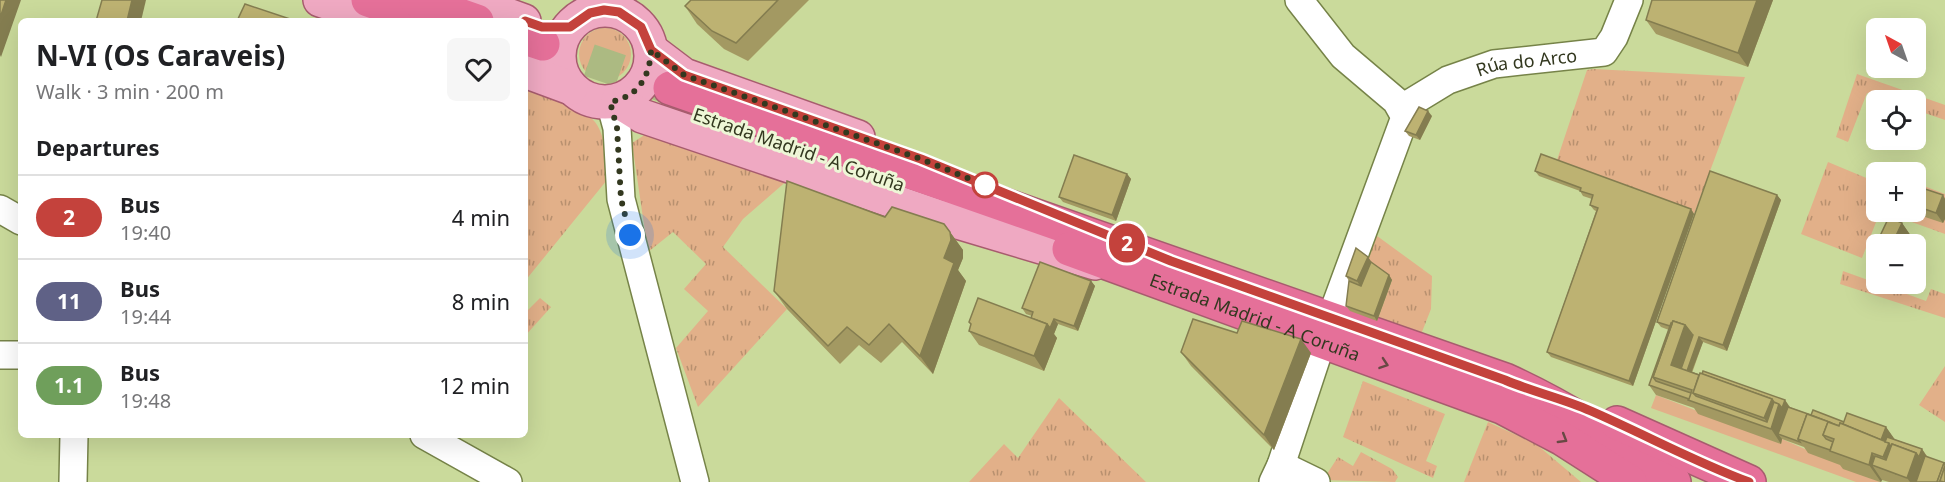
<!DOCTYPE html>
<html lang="en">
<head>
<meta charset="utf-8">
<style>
	:root { --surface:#fff; --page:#f6f6f6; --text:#202124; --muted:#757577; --line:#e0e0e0 }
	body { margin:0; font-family:"Noto Sans",sans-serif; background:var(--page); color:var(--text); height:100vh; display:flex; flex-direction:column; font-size:22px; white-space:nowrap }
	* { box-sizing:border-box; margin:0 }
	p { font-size:20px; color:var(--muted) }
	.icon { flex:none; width:33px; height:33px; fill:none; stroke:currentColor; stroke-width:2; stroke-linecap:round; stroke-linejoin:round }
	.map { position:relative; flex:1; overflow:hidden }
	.panel { position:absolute; left:18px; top:18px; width:510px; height:420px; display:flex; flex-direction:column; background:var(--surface); border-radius:9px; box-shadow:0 6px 24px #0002 }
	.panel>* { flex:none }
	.badge { padding:0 12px; border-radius:20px; font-size:21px; line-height:39px }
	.needle { width:39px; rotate:320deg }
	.buttons { position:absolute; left:1866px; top:18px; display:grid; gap:12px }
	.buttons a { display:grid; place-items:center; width:60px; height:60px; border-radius:9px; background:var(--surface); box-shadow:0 6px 24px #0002; font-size:30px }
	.you { position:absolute; width:30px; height:30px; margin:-15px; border:4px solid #fff; border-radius:50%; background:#1a73e8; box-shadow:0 0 0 9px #1a73e833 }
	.map>.badge { position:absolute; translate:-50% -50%; box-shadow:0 0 0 3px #fff }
	h2 { padding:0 18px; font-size:22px; line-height:54px }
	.round { display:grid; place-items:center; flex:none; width:63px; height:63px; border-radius:9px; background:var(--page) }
	.summary { display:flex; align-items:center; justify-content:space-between; height:102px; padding:0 18px }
	h1 { font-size:28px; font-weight:700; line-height:45px }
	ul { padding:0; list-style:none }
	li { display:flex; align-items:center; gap:18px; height:84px; padding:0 18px; border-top:2px solid var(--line) }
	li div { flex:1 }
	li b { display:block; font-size:22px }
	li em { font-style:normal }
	li .badge { min-width:66px; font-weight:700; text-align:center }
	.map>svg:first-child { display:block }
</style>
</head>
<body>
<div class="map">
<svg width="1945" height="482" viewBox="0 0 1945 482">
	<defs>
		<pattern id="grass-tufts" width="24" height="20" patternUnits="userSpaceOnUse" patternTransform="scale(1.5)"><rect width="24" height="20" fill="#e2b089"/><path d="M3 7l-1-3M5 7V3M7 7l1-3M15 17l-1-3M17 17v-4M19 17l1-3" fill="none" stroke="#b8906f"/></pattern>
	</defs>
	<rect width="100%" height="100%" fill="#cada9b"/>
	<g fill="url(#grass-tufts)">
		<circle cx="605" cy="54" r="26"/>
		<path d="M 1594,69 L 1745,77 L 1694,214 L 1556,163 L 1587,70 Z"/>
		<path d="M 1857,74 L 1945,105 L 1945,120 L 1916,110 L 1916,100 L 1889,100 L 1867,93 L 1848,142 L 1836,137 Z"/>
		<path d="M 525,84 C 543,93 582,106 595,122 C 607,138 606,162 607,180 L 525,281 Z"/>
		<path d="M 646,134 L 789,179 L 743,219 L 723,247 L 787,309 L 698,407 L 676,348 L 708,311 L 684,289 L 706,264 L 673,232 L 648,252 L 632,143 Z"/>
		<path d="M 1828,162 L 1876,182 L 1876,212 L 1880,212 L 1862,258 L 1801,234 Z"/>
		<path d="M 1916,183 L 1945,194 L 1945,234 L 1884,212 L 1916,212 Z"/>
		<path d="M 1373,233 L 1432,276 L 1431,309 L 1420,337 L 1377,321 L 1392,280 L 1363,258 Z"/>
		<path d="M 1843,271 L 1926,301 L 1931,289 L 1945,294 L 1945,318 L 1840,284 Z"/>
		<path d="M 540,298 L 551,307 L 525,336 L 525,313 Z"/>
		<path d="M 1945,366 L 1945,422 L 1919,405 Z"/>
		<path d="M 1363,381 L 1445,414 L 1426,461 L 1437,466 L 1433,478 L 1343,437 Z"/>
		<path d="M 1059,398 L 1146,482 L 969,482 L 1004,444 L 1018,458 Z"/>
		<path d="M 1488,422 L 1536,444 L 1581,482 L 1464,482 Z"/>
		<path d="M 1361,452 L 1392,469 L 1398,477 L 1395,482 L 1323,480 L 1338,457 L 1353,466 Z"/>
	</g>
	<path fill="#e2b089" d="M 1656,395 L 1780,443 L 1782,439 L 1880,482 L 1856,482 L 1651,408 Z"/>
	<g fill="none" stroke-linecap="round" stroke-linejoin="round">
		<path stroke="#acba82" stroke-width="33" stroke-dasharray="33 16" stroke-linecap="butt" d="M 543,44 L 670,88"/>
		<defs>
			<g id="minor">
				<path d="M 1299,0 L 1343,56 L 1396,101 L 1405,117 L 1331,318"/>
				<path d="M 610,102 L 617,128 L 621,199 L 695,482"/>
				<path id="s1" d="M 1402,108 L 1448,80 L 1494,64 L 1604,52 L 1614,37 L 1629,0"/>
				<path d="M 0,209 L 21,221"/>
				<path d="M 0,355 L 21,355"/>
				<path d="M 424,435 L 508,482"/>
				<path d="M 1281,465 L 1316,482"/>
				<path d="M 73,482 L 74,435"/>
				<path d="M 1273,482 L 1281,465 L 1322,341"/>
			</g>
			<g id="major">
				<path d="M 320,0 L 380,21"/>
				<path d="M 467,0 L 524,21"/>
				<circle cx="605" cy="56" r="46"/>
				<path d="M 651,50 L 684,75 L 858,137"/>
				<path d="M 525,71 L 571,88"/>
				<path d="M 618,101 L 642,116 L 934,215 L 1095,263"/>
			</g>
			<g id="highway">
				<path d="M 368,0 L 427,21"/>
				<path d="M 416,0 L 477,21"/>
				<path d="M 525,38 L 543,44"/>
				<path d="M 670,88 L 1505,380 C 1565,407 1621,443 1674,482"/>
				<path id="s2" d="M 1069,249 L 1502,407 L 1563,439 L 1630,482"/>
				<path d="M 1617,423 L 1749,482"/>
			</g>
		</defs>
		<use href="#minor" stroke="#768348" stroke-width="30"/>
		<use href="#major" stroke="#a75c6e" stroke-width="36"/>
		<use href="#highway" stroke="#a75c6e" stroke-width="36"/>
		<use href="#minor" stroke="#fff" stroke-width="27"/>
		<use href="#major" stroke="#efa9c2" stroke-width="33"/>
		<use href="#highway" stroke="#e57099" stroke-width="33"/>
	</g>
	<g fill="#a39962">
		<path d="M 691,0 L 809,0 L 748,61 L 724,49 L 697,24 L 685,6 Z"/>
		<path d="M 1652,0 L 1773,0 L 1748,67 L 1656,34 L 1646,20 Z"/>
		<path d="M 1432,116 L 1420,140 L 1409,136 L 1405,131 Z"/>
		<path d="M 1535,171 L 1691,209 L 1694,214 L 1633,386 L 1551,357 L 1547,352 L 1596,211 L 1594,210 L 1590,205 L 1592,199 L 1583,196 L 1580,191 L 1539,176 Z"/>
		<path d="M 1127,174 L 1131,179 L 1116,221 L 1063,202 L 1059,197 Z"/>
		<path d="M 1916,186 L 1943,195 L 1945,199 L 1945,219 L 1943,223 L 1910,212 L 1916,212 Z"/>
		<path d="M 1777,195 L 1781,200 L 1727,351 L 1703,342 L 1692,373 L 1785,400 L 1790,407 L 1811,415 L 1844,422 L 1886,427 L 1894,439 L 1922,449 L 1945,482 L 1889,482 L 1882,480 L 1881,482 L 1880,482 L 1843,469 L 1840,465 L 1808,453 L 1804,447 L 1782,439 L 1781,444 L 1698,414 L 1694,408 L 1656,395 L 1649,385 L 1669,330 L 1661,327 L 1657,322 Z"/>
		<path d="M 885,217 L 950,232 L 963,250 L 963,258 L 958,270 L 966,281 L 933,374 L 902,342 L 881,363 L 859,345 L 840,364 L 787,309 L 774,291 Z"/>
		<path d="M 1902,223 L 1920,249 L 1916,260 L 1916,244 L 1886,244 L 1880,236 Z"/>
		<path d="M 1368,257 L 1371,262 L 1389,275 L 1392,280 L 1377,321 L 1350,311 L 1346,306 L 1349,281 L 1346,276 Z"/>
		<path d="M 1091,281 L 1095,286 L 1078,331 L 1058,324 L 1054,334 L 1057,338 L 1044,371 L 979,345 L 969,331 L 1031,318 L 1032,316 L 1026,314 L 1022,308 Z"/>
		<path d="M 1237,333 L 1311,353 L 1274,450 L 1191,366 L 1181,352 Z"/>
	</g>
	<g fill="#847d50">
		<path d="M 6,0 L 21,0 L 1,57 L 0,55 L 0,18 Z"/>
		<path d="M 132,0 L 146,0 L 141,21 L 127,21 Z"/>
		<path d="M 1757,0 L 1773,0 L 1748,67 L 1738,53 Z"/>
		<path d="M 1428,111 L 1432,116 L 1420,140 L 1416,135 Z"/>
		<path d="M 1127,174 L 1131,179 L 1116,221 L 1112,215 Z"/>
		<path d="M 1777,195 L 1781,200 L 1727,351 L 1723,345 Z"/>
		<path d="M 1943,195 L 1945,199 L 1945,219 L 1943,223 L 1936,213 Z"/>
		<path d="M 1691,209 L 1694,214 L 1633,386 L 1629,381 Z"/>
		<path d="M 1902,223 L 1920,249 L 1916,260 L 1916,244 L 1895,244 L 1893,242 Z"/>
		<path d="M 950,232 L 963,250 L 963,258 L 958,270 L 966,281 L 933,374 L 920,356 Z"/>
		<path d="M 1368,257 L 1375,267 L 1364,292 L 1357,281 Z"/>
		<path d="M 1389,275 L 1392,280 L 1377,321 L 1374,316 Z"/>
		<path d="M 1091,281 L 1095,286 L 1078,331 L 1074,326 Z"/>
		<path d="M 1054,319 L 1058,324 L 1054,334 L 1057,338 L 1044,371 L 1034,356 L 1047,324 Z"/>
		<path d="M 1685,325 L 1695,339 L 1682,376 L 1657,378 Z"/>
		<path d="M 1699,337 L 1703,342 L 1690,376 L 1687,371 Z"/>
		<path d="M 1301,339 L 1311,353 L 1274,450 L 1264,435 Z"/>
		<path d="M 1772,399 L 1779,404 L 1785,400 L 1792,411 L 1778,434 L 1782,439 L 1781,444 L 1764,418 Z"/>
		<path d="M 1886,427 L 1896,441 L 1901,461 L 1896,475 L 1883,457 L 1881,440 Z"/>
		<path d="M 1922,449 L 1929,460 L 1927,467 L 1919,457 Z"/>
		<path d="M 1872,453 L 1884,470 L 1872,465 L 1882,480 L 1881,482 L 1869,465 Z"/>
		<path d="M 1916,453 L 1927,467 L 1921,482 L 1910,482 L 1907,478 Z"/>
	</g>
	<g fill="#bdb272" stroke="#847d50" stroke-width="1.5">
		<path d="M 0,0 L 6,0 L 0,18 Z"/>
		<path d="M 102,0 L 132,0 L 127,21 L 96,21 Z"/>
		<path d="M 691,0 L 778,0 L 736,43 L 712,31 L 685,6 Z"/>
		<path d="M 1652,0 L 1757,0 L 1738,53 L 1646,20 Z"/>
		<path d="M 245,4 L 296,21 L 237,21 Z"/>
		<path d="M 1419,107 L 1428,111 L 1416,135 L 1405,131 Z"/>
		<path d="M 1541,154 L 1691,209 L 1629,381 L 1547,352 L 1598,208 L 1590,205 L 1593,195 L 1580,191 L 1581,188 L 1535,171 Z"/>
		<path d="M 1074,155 L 1127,174 L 1112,215 L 1059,197 Z"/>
		<path d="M 1710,171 L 1777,195 L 1723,345 L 1699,337 L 1687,371 L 1699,375 L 1681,369 L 1693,335 L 1692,334 L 1685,325 L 1673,321 L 1670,326 L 1657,322 Z"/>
		<path d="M 787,181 L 885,217 L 892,207 L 944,224 L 950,232 L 951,240 L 944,258 L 954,263 L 920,356 L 889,324 L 869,345 L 847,327 L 828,346 L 774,291 Z"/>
		<path d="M 1916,186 L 1943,195 L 1936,213 L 1916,206 Z"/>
		<path d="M 1889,217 L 1902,223 L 1893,242 L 1880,236 Z"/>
		<path d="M 1356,248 L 1368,257 L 1357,281 L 1346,276 Z"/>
		<path d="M 1040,262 L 1091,281 L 1074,326 L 1054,319 L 1050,328 L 1047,324 L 1031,318 L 1033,312 L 1022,308 Z"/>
		<path d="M 1371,262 L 1389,275 L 1374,316 L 1346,306 L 1349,281 L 1361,286 Z"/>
		<path d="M 978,298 L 1047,324 L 1034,356 L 969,331 L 971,324 L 969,322 Z"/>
		<path d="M 1193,319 L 1237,333 L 1242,321 L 1301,339 L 1264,435 L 1181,352 Z"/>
		<path d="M 1673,321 L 1685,325 L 1671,365 L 1699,375 L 1693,393 L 1696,396 L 1767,422 L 1774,402 L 1779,404 L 1771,429 L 1688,400 L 1692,390 L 1653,377 Z"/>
		<path d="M 1671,323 L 1672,324 L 1653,377 L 1656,381 L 1691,393 L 1689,399 L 1649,385 Z"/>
		<path d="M 1703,371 L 1785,400 L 1782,408 L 1779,404 L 1774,402 L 1772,399 L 1702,374 Z"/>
		<path d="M 1700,373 L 1772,399 L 1764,418 L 1693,393 Z"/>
		<path d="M 1788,407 L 1811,415 L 1807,414 L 1798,439 L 1800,442 L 1778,434 Z"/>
		<path d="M 1813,410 L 1844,422 L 1843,424 L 1840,423 L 1839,426 L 1811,415 Z"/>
		<path d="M 1847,413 L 1886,427 L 1881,440 L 1843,424 Z"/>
		<path d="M 1807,414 L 1832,423 L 1828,422 L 1823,435 L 1826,439 L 1833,442 L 1830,450 L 1798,439 Z"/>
		<path d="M 1828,422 L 1839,426 L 1840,423 L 1889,443 L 1883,457 L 1872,453 L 1869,465 L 1830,451 L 1834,439 L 1823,435 Z"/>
		<path d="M 1887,437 L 1922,449 L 1919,457 L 1916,453 L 1892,444 L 1891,447 L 1889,443 L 1885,442 Z"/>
		<path d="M 1892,444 L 1916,453 L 1907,478 L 1872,465 L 1875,456 L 1886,460 Z"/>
		<path d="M 1925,456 L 1945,463 L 1944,463 L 1937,482 L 1916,482 Z"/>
		<path d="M 1944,463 L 1945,463 L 1945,466 L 1940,481 L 1941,482 L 1937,482 Z"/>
		<path d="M 1945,466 L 1945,482 L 1944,482 L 1940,481 Z"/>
	</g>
	<defs><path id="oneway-chevron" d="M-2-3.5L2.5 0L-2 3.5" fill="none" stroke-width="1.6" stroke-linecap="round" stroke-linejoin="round" transform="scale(1.5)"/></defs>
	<g stroke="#684944">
		<use href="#oneway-chevron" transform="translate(1384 364) rotate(19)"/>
		<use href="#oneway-chevron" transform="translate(1563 439) rotate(31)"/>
	</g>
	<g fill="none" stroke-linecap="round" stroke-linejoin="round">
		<defs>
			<path id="line" d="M 525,21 L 542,27 L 570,27 L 590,13 L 604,10 L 619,12 L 641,27 L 651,50 L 684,75 L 921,159 L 1171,261 L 1505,380 C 1533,392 1562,398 1591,411 C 1644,434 1695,462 1749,482"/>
		</defs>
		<use href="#line" stroke="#fff" stroke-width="14"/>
		<use href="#line" stroke="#c4423c" stroke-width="9"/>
		<path stroke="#33381f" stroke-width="6" stroke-dasharray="0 10.8" d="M 630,235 L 621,199 L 617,128 L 610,102 C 638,97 650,77 651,50 L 684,75 L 921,159 L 987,186 L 985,185"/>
	</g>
	<circle fill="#fff" stroke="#c4423c" stroke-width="3" cx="985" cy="185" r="12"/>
	<g text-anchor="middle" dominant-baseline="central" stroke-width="6" stroke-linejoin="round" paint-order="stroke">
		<g font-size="18" fill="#33381f" stroke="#eef7d7">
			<text stroke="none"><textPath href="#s1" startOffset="135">Rúa do Arco</textPath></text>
			<text transform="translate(799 149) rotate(19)">Estrada Madrid - A Coruña</text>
			<text stroke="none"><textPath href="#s2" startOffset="198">Estrada Madrid - A Coruña</textPath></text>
		</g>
	</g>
</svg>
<div class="buttons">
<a><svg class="needle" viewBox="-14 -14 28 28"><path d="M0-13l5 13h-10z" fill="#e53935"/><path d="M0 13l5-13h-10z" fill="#757577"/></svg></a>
<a><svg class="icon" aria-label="locate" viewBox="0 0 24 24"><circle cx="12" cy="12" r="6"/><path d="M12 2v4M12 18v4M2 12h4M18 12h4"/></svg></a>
<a>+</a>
<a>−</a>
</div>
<div class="you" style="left:630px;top:235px"></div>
<b class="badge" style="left:1127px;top:243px;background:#c4423c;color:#fff">2</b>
<section class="panel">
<div class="summary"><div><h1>N-VI (Os Caraveis)</h1><p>Walk · 3 min · 200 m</p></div><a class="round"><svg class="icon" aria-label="heart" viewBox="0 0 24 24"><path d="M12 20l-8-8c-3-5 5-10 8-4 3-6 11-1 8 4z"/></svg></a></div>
<h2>Departures</h2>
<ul>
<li><span class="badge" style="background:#c4423c;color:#fff">2</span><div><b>Bus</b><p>19:40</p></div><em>4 min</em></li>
<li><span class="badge" style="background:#5f6186;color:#fff">11</span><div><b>Bus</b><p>19:44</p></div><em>8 min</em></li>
<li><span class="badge" style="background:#6f9f5b;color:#fff">1.1</span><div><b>Bus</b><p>19:48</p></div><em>12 min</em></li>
</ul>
</section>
</div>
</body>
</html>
